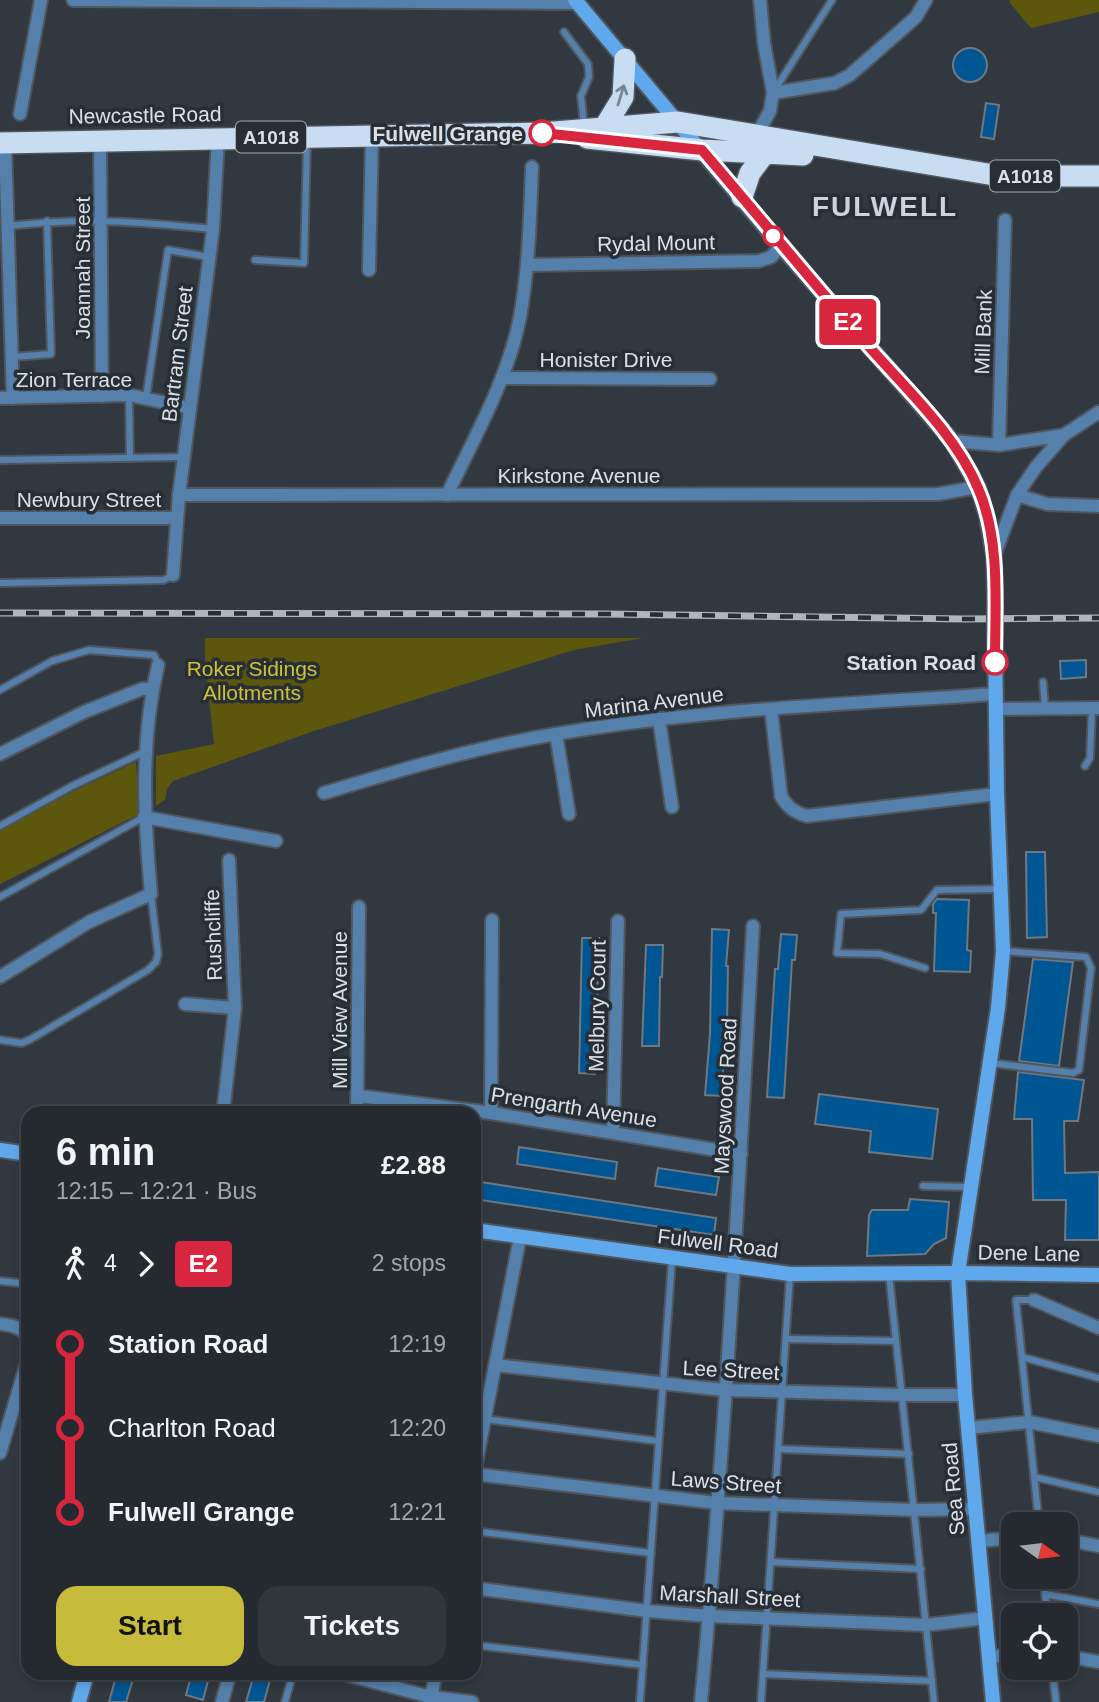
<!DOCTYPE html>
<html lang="en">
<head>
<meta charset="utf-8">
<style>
	:root { --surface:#252a30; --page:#31363c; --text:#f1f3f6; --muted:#a3a7ab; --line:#42464c; --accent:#c7bb3c }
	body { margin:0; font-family:Arial,sans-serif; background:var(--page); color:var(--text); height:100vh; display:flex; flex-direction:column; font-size:26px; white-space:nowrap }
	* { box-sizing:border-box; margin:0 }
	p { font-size:23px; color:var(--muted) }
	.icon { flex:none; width:38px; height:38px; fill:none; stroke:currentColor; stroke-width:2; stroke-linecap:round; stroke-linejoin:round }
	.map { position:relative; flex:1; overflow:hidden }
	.side { position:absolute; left:21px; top:1106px; width:460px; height:574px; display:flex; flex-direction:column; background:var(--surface); border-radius:21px; box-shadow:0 4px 10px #0003,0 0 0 2px var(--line) }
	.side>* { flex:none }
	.badge { padding:0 14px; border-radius:5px; font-size:24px; line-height:46px }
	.needle { width:46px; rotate:104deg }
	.fabs { position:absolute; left:1001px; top:1512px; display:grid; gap:14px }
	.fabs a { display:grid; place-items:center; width:77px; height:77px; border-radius:14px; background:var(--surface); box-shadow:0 4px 10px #0003,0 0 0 2px var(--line); font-size:35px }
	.map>.badge { position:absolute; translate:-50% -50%; box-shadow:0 0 0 4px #fff }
	.legs { display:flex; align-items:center; gap:10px; height:77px; padding:0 35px; font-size:23px }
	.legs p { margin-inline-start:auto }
	.summary { display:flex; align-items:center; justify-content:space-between; height:119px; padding:0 35px }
	h1 { font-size:38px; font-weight:700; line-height:52px }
	.action { display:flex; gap:14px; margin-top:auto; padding:14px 35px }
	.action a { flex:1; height:80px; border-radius:21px; background:var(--accent); color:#111; font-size:28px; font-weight:700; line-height:80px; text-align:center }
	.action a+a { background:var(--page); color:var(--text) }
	ul { padding:0 35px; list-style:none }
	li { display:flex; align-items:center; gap:24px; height:84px; font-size:26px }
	li i { display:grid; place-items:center; width:10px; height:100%; margin:0 9px; background:currentColor }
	li i::after { content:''; width:18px; height:18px; margin:-9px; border:5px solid; border-radius:50%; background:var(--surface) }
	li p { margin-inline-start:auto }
	li:first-child i { background:linear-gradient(#0000 50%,currentColor 0) }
	li:last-child i { background:linear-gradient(currentColor 50%,#0000 0) }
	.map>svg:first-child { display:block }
</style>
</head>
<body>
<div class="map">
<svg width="1099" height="1702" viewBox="0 0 1099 1702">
	<rect width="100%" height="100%" fill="#313840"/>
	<g fill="#5d570e">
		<path d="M 1010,0 L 1099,0 L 1099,12 L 1031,28 L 1010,3 Z"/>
		<path d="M 205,638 L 643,638 L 574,650 L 314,731 L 173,781 L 167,789 L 165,800 L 156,806 L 156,756 L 214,744 L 205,660 Z"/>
		<path d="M 136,762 L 139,814 L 0,884 L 0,831 L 76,790 Z"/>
	</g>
	<g fill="#005593" stroke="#6f7780" stroke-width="2">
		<circle cx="970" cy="65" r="17"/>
		<path d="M 986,103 L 999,105 L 994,139 L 981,137 Z"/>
		<path d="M 1086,660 L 1086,677 L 1061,679 L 1060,661 Z"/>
		<path d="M 1026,852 L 1045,852 L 1047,937 L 1027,938 Z"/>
		<path d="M 937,899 L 969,900 L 967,950 L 971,951 L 970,972 L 934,971 L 936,913 L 933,913 L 933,904 Z"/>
		<path d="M 712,929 L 729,930 L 726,966 L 728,966 L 727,1023 L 721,1096 L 705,1095 L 710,1034 Z"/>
		<path d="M 781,934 L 797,935 L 795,960 L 792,960 L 784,1098 L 767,1097 L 775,969 L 778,969 Z"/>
		<path d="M 582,938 L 599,938 L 595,1074 L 579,1073 Z"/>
		<path d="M 646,945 L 663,945 L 662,977 L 660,977 L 659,1046 L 642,1046 Z"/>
		<path d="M 1033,959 L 1073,962 L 1059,1066 L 1019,1061 Z"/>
		<path d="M 1018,1072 L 1084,1080 L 1078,1121 L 1064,1121 L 1065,1173 L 1099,1172 L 1099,1240 L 1065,1240 L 1066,1200 L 1033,1200 L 1032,1119 L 1014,1119 Z"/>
		<path d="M 819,1094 L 938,1109 L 932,1159 L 869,1152 L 871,1131 L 815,1124 Z"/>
		<path d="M 519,1147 L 617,1162 L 615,1179 L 517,1164 Z"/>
		<path d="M 658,1168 L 719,1177 L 716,1195 L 655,1186 Z"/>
		<path d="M 474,1181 L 716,1218 L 714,1235 L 474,1199 Z"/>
		<path d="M 910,1199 L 949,1202 L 946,1238 L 934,1244 L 925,1254 L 867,1256 L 869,1215 L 872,1210 L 908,1210 Z"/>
		<path d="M 117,1673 L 135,1673 L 126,1702 L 109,1702 Z"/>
		<path d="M 192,1673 L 210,1673 L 203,1700 L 186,1695 Z"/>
		<path d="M 254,1675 L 270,1680 L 264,1702 L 246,1702 Z"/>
	</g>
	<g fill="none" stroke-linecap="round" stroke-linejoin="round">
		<defs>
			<g id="lane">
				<path d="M 564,32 L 588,64 L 589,77 L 581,96 L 584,126"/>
				<path d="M 774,91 L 832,0"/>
				<path d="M 9,226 C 79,217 143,222 213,229"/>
				<path d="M 255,260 L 304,263 L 307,142"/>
				<path d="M 12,357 L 51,354 L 47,221"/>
				<path d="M 129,395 L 130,458"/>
				<path d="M 146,398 L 168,250 L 209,257"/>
				<path d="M 0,460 L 183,457"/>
				<path d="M 0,583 L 164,580 L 173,575"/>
				<path d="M 1043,682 L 1045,708"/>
				<path d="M 0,690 L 52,661 L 89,650 L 154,655 L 158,664"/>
				<path d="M 1085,766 L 1090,758 L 1092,708"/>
				<path d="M 0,826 L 72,786 L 144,752"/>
				<path d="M 0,897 L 144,817"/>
				<path d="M 925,968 L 880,954 L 837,953 L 841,914 L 921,910 L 937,890 L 1000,889"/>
				<path d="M 0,1040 L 22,1043 L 31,1039 L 148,970 L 156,962 L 158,954 L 151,894"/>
				<path d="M 990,1063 L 1073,1073 L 1079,1070 L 1091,968 L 1086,957 L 1003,951"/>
				<path d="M 923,1186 L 970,1187"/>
				<path d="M 889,1274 L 934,1702"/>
				<path d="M 0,1281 L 28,1284"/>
				<path d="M 1034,1300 L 1016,1300 L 1039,1524"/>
				<path d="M 786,1339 L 896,1341"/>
				<path d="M 1022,1357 L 1099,1378"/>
				<path d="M 485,1419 L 658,1441"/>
				<path d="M 779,1449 L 909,1454"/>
				<path d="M 1034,1477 L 1099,1492"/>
				<path d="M 474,1531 L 651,1553"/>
				<path d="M 771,1562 L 921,1569"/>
				<path d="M 1044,1577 L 1047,1615"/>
				<path d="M 1045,1594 L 1099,1604"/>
				<path d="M 474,1645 L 643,1665"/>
				<path d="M 1052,1668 L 1056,1702"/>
				<path d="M 763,1674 L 932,1681"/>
				<path d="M 285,1702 L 293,1673"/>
				<path d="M 640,1702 L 672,1259"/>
				<path d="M 761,1702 L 790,1274"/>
			</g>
			<g id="street">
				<path d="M 73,0 L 577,3"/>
				<path d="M 773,93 L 835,83 L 850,75 L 916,17 L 926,0"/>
				<path d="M 20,114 L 41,0"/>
				<path d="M 756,136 L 770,111 L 773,93 L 764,43 L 760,0"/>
				<path d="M 100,141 L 102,396"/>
				<path d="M 5,143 L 13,398"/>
				<path d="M 527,265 L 759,261 L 771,257 L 781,246"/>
				<path d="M 369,270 L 372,136"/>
				<path d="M 502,378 L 710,379"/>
				<path d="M 0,398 L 129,395 L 190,408"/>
				<path d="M 1064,435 L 1099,412"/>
				<path d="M 952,441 L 999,445 L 1064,435 L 1036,467 L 1017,495 L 994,556"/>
				<path d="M 999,445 L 1005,220"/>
				<path d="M 179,495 L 938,494 L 978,487"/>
				<path d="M 447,495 C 474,438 508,379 520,317 C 529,267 530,217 532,167"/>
				<path d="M 1017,495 L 1047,504 L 1099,506"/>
				<path d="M 0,518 L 177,518"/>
				<path d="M 173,575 L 179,495 L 213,229 L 218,138"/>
				<path d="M 771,709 L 781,796 C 788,808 794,812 807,816 L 997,794"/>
				<path d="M 996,709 L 1099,708"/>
				<path d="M 659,719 L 672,807"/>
				<path d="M 556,734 L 569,814"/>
				<path d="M 0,754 L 84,712 L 142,689 L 153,689"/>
				<path d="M 324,793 C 400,770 477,747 556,734 C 701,709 849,704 996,694"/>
				<path d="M 144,817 L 276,841"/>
				<path d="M 0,977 L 89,922 L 151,894 C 144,817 140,741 158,665"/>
				<path d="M 185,1004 L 235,1008"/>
				<path d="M 359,1096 L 491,1113 L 741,1154"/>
				<path d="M 223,1113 L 235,1008 L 229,860"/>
				<path d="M 357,1113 L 359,907"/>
				<path d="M 491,1113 L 492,920"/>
				<path d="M 613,1133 L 618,921"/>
				<path d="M 1034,1300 L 1099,1328"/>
				<path d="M 0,1324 C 11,1325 23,1327 28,1338"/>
				<path d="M 495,1365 L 724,1390 L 903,1395 L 965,1395"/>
				<path d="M 968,1428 L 1029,1422 L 1099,1436"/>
				<path d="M 0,1453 L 28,1359"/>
				<path d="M 474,1474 L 716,1503 L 915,1510 L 976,1509"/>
				<path d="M 474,1474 L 520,1237"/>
				<path d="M 1066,1540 L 1099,1546"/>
				<path d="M 979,1541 L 1013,1538"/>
				<path d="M 474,1588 L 647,1611 L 709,1616 L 926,1625 L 986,1618"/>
				<path d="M 1066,1656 L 1099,1662"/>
				<path d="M 988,1657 L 1013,1655"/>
				<path d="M 340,1673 L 431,1697 L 472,1702"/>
				<path d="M 222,1702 L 230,1673"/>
				<path d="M 430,1702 L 436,1673"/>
				<path d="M 701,1702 C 725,1444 739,1185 753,926"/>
			</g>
			<g id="secondary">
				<path d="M 575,0 L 781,246 L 952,441 L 978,487 L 987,517 L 994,556 L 995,595"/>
				<path d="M 0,1150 L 28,1154"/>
				<path d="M 474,1230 L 790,1274 L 958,1273 L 1099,1275"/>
				<path d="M 79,1702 L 87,1673"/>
				<path d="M 993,1702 L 965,1395 L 958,1273 L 998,1008 L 1003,951 L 997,794 L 995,639"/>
			</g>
			<g id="highway">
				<path d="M 604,128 L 623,97 L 625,59"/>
				<path d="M 587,138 L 702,150 L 803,155"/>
				<path d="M 0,143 L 542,133 L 678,122 L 1000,176 L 1099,176"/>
				<path d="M 742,197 L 750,173 L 765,153"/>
			</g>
		</defs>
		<use href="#lane" stroke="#50565e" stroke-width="10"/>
		<use href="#street" stroke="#50565e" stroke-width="16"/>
		<use href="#secondary" stroke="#50565e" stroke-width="18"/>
		<use href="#highway" stroke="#50565e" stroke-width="24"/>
		<use href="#lane" stroke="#5480ab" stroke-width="6"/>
		<use href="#street" stroke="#5480ab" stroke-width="12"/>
		<use href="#secondary" stroke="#60a8ec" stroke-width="14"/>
		<use href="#highway" stroke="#c8ddf2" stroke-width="21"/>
		<defs>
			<path id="rail" d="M 0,613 L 605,614 L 966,619 L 1099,618"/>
		</defs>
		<use href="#rail" stroke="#afb5ba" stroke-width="7"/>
		<use href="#rail" stroke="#272e36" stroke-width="4.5" stroke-dasharray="13" stroke-linecap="butt"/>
		<defs>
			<path id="secondary-bridge" d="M 995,595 L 995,639"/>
		</defs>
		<use href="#secondary-bridge" stroke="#50565e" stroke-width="18" stroke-linecap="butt"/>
		<use href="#secondary-bridge" stroke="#60a8ec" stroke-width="14"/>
	</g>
	<defs><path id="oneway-shaft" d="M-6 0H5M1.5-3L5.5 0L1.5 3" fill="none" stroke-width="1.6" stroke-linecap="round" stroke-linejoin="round" transform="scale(1.75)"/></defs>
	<use stroke="#788694" href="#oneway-shaft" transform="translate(621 95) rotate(-73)"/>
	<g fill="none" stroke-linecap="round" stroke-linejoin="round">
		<defs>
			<path id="line-1" d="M 542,133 L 702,150 C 757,214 809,278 864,341 C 903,386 955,433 978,488 C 1001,541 995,605 995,662"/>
		</defs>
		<use href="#line-1" stroke="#fff" stroke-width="16"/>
		<use href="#line-1" stroke="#d7263d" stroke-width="10"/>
	</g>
	<g fill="#fff" stroke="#d7263d" stroke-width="3.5">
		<circle cx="542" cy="133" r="12"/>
		<circle cx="773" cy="236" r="9"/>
		<circle cx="995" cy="662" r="12"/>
	</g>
	<g text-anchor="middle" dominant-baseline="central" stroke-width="7" stroke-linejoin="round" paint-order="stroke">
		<g fill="#272e36" stroke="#a5abb0" stroke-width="2">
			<rect x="236" y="121.5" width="70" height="31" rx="5"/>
			<rect x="990" y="160.5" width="70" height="31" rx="5"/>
		</g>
		<g font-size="19" font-weight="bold" fill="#dbe0e5">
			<text x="271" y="137">A1018</text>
			<text x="1025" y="176">A1018</text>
		</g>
		<g font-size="21" fill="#dbe0e5" stroke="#272e36">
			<text transform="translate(145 115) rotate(-1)">Newcastle Road</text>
			<text transform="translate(656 243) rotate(-1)">Rydal Mount</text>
			<text transform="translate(82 268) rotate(-90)">Joannah Street</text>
			<text transform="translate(983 332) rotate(-88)">Mill Bank</text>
			<text transform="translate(177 354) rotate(-83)">Bartram Street</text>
			<text x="606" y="359">Honister Drive</text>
			<text x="74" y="379">Zion Terrace</text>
			<text x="579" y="475">Kirkstone Avenue</text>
			<text x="89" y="499">Newbury Street</text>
			<text transform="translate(654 702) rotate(-7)">Marina Avenue</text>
			<text transform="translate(213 935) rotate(-92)">Rushcliffe</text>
			<text transform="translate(597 1006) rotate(-89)">Melbury Court</text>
			<text transform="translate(339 1010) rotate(-90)">Mill View Avenue</text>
			<text transform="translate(725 1096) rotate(-87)">Mayswood Road</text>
			<text transform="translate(574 1107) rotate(9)">Prengarth Avenue</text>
			<text transform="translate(718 1243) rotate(7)">Fulwell Road</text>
			<text transform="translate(1029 1253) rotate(1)">Dene Lane</text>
			<text transform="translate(731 1370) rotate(3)">Lee Street</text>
			<text transform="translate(726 1482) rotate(4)">Laws Street</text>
			<text transform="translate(953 1489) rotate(-95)">Sea Road</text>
			<text transform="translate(730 1596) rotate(3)">Marshall Street</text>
		</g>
		<g font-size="21" font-weight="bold" fill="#dbe0e5" stroke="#272e36" text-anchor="end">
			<text x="523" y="133">Fulwell Grange</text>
			<text x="976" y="662">Station Road</text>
		</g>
		<g font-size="21" fill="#cec236" stroke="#272e36">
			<text x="252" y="668">Roker Sidings<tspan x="252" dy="24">Allotments</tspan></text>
		</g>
		<g font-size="28" font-weight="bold" letter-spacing="2" fill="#cbd4de" stroke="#272e36">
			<text x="885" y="206">FULWELL</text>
		</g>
	</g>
</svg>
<div class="fabs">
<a><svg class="needle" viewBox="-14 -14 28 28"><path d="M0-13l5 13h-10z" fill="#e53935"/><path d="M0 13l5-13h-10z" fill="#a3a7ab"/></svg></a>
<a><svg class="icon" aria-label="locate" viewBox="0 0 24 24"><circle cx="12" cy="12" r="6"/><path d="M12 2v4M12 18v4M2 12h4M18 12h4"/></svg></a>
</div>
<b class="badge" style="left:848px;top:322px;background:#d7263d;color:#fff">E2</b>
<section class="side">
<div class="summary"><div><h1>6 min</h1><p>12:15 – 12:21 · Bus</p></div><b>£2.88</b></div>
<div class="legs"><svg class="icon" aria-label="walk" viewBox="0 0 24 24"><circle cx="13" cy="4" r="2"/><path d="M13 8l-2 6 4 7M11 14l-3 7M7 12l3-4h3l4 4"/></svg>4<svg class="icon" aria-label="forward" viewBox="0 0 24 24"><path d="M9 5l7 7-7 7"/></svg><b class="badge" style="background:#d7263d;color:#fff">E2</b><p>2 stops</p></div>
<ul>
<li><i style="color:#d7263d"></i><b>Station Road</b><p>12:19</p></li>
<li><i style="color:#d7263d"></i><span>Charlton Road</span><p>12:20</p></li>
<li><i style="color:#d7263d"></i><b>Fulwell Grange</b><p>12:21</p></li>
</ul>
<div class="action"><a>Start</a><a>Tickets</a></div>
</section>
</div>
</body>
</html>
